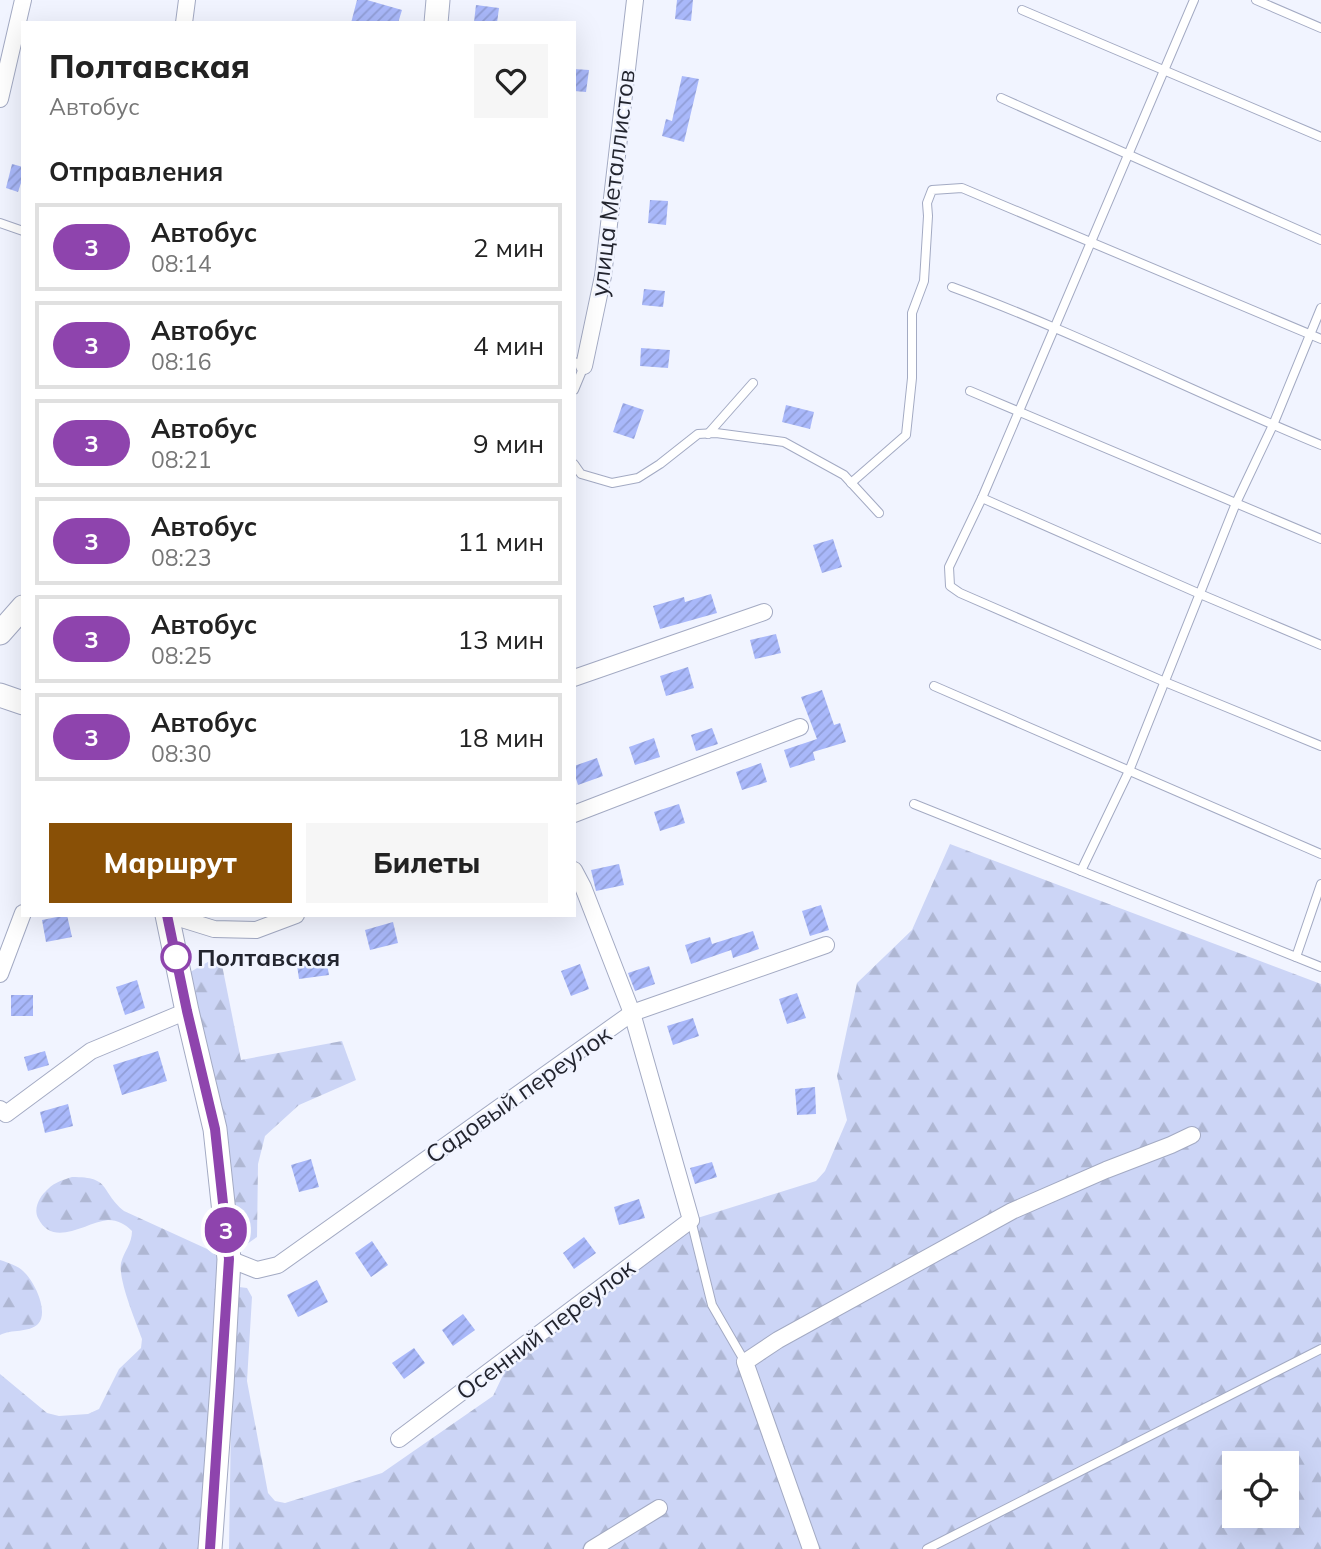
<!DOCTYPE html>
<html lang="ru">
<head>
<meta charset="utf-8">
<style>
	:root { --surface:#fff; --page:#f6f6f6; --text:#222; --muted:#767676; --line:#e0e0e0; --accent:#895006 }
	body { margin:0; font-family:Mulish,sans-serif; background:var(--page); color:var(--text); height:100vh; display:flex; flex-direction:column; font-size:26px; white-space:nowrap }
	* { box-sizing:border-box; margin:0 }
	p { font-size:23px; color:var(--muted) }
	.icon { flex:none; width:38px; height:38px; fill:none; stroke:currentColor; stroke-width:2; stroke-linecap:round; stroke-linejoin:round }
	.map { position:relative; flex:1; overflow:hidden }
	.side { position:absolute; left:21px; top:21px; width:555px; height:896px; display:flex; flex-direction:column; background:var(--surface); border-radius:0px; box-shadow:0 7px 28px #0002 }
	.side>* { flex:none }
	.badge { padding:0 14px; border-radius:23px; font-size:24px; line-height:46px }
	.fabs { position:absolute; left:1222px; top:1451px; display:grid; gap:14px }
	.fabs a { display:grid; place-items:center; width:77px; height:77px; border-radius:0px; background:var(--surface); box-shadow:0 7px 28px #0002; font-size:35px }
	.map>.badge { position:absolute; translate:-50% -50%; box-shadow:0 0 0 4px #fff }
	h2 { padding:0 28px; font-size:26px; line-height:63px }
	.round { display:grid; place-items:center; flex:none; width:74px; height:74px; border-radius:0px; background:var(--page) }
	.headline { display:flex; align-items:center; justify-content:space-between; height:119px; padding:0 28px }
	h1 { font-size:33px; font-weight:800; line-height:52px }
	.primary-button { display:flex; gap:14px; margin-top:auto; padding:14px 28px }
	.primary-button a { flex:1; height:80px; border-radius:0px; background:var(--accent); color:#fff; font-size:28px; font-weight:800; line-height:80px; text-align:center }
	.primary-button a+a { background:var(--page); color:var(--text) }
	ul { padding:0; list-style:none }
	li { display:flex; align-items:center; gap:21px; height:88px; margin:0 14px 10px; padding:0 14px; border:4px solid var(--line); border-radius:0px }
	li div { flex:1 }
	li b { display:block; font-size:26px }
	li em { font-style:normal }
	li .badge { min-width:77px; font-weight:700; text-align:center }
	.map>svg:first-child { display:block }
</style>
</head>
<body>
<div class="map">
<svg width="1321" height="1549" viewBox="0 0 1321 1549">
	<defs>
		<pattern id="forest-firs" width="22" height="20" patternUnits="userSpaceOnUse" patternTransform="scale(1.75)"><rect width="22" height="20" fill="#ccd5f6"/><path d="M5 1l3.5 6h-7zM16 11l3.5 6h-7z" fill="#afb7d3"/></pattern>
		<pattern id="building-hatch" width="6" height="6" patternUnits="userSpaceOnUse" patternTransform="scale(1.75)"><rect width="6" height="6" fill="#a9b8fa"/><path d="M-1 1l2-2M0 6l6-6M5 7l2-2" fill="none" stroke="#919ed7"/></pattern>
	</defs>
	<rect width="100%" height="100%" fill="#f1f4ff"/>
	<g fill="url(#forest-firs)" fill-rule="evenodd">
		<path d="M 950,844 L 1321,984 L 1321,1549 L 229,1549 L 233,1295 L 239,1287 L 247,1288 L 252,1297 L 247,1381 L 268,1493 L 275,1501 L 285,1503 L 382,1473 L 493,1396 L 514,1352 L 691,1220 L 816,1181 L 825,1171 L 847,1120 L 837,1076 L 857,983 L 912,930 ZM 1234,1463 L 1286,1463 L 1286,1516 L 1234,1516 Z"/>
		<path d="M 220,955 L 241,1060 L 342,1041 L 356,1080 L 299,1105 L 265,1136 L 258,1164 L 257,1237 L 234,1253 L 185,975 Z"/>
		<path d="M 72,1177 C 112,1177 99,1190 124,1211 L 229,1259 L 214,1549 L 0,1549 L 0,1374 L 47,1413 L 59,1416 L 88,1414 L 99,1409 L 119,1369 L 141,1348 L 142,1339 C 136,1322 118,1280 121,1263 C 124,1251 132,1244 132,1231 C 125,1224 118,1220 108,1220 C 86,1222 53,1249 38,1218 C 33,1208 40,1196 48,1189 C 55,1182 63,1180 72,1177 Z"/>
		<path d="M 0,1260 C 9,1263 19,1266 25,1273 C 35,1283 49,1312 38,1324 C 29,1333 11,1329 0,1335 Z"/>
	</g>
	<g fill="url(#building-hatch)">
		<path d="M 357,0 L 367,0 L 402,10 L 398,23 L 351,23 Z"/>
		<path d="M 677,0 L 693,0 L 691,21 L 675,19 Z"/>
		<path d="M 476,5 L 499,8 L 497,23 L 474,22 Z"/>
		<path d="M 574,69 L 589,70 L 586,92 L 574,91 Z"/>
		<path d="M 682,76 L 699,79 L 684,142 L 662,136 L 666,119 L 672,121 Z"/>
		<path d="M 12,164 L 23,167 L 23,177 L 18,192 L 6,188 Z"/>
		<path d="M 650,200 L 668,201 L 666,225 L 648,223 Z"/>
		<path d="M 644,289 L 665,291 L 663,307 L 642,305 Z"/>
		<path d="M 641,348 L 670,350 L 668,368 L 640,366 Z"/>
		<path d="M 623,403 L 644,410 L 634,439 L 613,432 Z"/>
		<path d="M 786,405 L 814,412 L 810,429 L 782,422 Z"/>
		<path d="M 833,539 L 842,567 L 822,573 L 813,545 Z"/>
		<path d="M 711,594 L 717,613 L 660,629 L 653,606 L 684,597 L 685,602 Z"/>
		<path d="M 776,634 L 781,653 L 755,659 L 750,640 Z"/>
		<path d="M 688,667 L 694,688 L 666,696 L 660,676 Z"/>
		<path d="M 822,690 L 834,725 L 840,723 L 846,742 L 813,752 L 815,760 L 790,768 L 784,750 L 817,739 L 801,697 Z"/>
		<path d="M 712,728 L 718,744 L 696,751 L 691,735 Z"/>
		<path d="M 654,738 L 660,757 L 635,765 L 629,747 Z"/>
		<path d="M 597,758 L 603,776 L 578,785 L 574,772 L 574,766 Z"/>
		<path d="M 761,763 L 767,782 L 742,790 L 736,772 Z"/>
		<path d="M 679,804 L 685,823 L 660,831 L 654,812 Z"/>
		<path d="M 619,864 L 624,885 L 596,891 L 591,870 Z"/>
		<path d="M 821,905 L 829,930 L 810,936 L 802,911 Z"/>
		<path d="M 67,915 L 72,937 L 46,942 L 42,920 Z"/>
		<path d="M 393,922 L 398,943 L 370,950 L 365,930 Z"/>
		<path d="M 753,931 L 759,949 L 733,958 L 731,950 L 691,964 L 685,945 L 710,937 L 712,944 Z"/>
		<path d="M 325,953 L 329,975 L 299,979 L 296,958 Z"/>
		<path d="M 580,964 L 589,989 L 571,996 L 561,971 Z"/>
		<path d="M 649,966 L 655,984 L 635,991 L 628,973 Z"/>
		<path d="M 137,980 L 145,1008 L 125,1015 L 116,987 Z"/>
		<path d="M 797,993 L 806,1018 L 787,1024 L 779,999 Z"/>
		<rect x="11" y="995" width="22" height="21"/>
		<path d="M 693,1018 L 699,1036 L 673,1045 L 667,1026 Z"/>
		<path d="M 45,1051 L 49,1065 L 28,1071 L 24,1057 Z"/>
		<path d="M 158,1051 L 167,1081 L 122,1095 L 113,1065 Z"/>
		<path d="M 815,1087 L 816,1114 L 797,1115 L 795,1089 Z"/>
		<path d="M 68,1104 L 73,1126 L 45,1133 L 40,1112 Z"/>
		<path d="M 311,1159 L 319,1187 L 299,1192 L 291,1165 Z"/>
		<path d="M 712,1162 L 717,1177 L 695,1184 L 690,1168 Z"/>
		<path d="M 639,1199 L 645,1218 L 619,1225 L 614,1207 Z"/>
		<path d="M 584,1237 L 596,1253 L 574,1269 L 563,1253 Z"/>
		<path d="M 372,1241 L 388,1265 L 371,1277 L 355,1253 Z"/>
		<path d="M 317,1280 L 328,1302 L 298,1317 L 287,1295 Z"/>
		<path d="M 463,1314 L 475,1330 L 453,1346 L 442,1330 Z"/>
		<path d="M 414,1348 L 425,1363 L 404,1379 L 392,1363 Z"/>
	</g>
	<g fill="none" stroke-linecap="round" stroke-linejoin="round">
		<defs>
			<g id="lane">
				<path d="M 1194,0 L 982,498 L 949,567 L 950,586 L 960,593 L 1165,682 L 1321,746"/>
				<path d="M 1256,0 L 1321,28"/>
				<path d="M 1022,10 L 1321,137"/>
				<path d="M 1001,98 L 1321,240"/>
				<path d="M 0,223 L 23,231"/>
				<path d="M 952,287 C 1078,333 1197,394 1321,445"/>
				<path d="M 574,362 L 584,366 L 574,390"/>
				<path d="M 970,391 L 1321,539"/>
				<path d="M 708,434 L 753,383"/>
				<path d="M 574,464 L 581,474 L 612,483 L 638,478 L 660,464 L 698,434 L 716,433 L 784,442 L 844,475 L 879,513"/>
				<path d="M 851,483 L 906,435 L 912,378 L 912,313 L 924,281 L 928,216 L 927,203 L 932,190 L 962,188 L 1321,339"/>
				<path d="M 982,498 L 1200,594 L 1321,645"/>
				<path d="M 934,686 L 1321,854"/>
				<path d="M 914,804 L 1321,967"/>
				<path d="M 1081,871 L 1129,771 L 1236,503 L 1273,425 L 1321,308"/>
				<path d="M 1296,957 L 1321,884"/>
				<path d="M 691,1220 L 712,1305 L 745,1362"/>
				<path d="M 927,1549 L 1321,1349"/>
			</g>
			<g id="street">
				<path d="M 184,23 L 187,0"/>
				<path d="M 0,99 L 23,0"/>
				<path d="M 584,366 L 603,276 L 635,0"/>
				<path d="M 574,678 L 764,612"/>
				<path d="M 574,814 L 800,727"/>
				<path d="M 169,915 L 214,929 L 256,930 L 296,915"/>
				<path d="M 0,974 L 23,913"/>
				<path d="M 0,1109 L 6,1114 L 91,1051 L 187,1011"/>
				<path d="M 229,1259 L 257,1270 L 278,1265 L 632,1013 L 826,945"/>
				<path d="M 399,1439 L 691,1220 L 632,1013 L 583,887 L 574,870"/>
				<path d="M 592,1549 L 659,1508"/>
				<path d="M 811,1549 L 745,1362 L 778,1340 L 1012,1211 L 1106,1170 L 1171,1145 L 1192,1135"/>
			</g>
			<g id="secondary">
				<path d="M 436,23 L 438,0"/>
				<path d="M 0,633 L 23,607"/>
				<path d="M 0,695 L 23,703"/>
				<path d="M 167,915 L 187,1011 L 215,1129 L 229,1259 L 222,1386 L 210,1549"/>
			</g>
		</defs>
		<use href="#lane" stroke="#a3aac3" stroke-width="10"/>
		<use href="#street" stroke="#a3aac3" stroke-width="18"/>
		<use href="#secondary" stroke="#a3aac3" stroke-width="25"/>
		<use href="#lane" stroke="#fff" stroke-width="8"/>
		<use href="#street" stroke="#fff" stroke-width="16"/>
		<use href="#secondary" stroke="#fff" stroke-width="23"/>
	</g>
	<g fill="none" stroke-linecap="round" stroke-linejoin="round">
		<defs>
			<path id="line" d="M 167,915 L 187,1011 L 215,1129 L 229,1259 L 210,1549"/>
		</defs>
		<use href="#line" stroke="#fff" stroke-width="16"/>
		<use href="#line" stroke="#8e44ad" stroke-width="10"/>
	</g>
	<circle fill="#fff" stroke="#8e44ad" stroke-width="3.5" cx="176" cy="957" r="14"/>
	<g text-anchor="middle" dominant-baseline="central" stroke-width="5" stroke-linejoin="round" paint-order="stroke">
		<g font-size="24" fill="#23252f" stroke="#f1f4ff">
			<text transform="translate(612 183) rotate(-83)">улица Металлистов</text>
			<text transform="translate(518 1094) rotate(-35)">Садовый переулок</text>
			<text transform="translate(545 1329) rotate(-37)">Осенний переулок</text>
		</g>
		<g font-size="24" font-weight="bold" fill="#23252f" stroke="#f1f4ff" text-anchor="start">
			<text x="197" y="957">Полтавская</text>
		</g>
	</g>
</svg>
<div class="fabs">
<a><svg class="icon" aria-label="locate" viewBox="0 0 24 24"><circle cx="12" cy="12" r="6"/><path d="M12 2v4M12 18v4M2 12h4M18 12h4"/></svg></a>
</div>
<b class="badge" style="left:226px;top:1230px;background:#8e44ad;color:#fff">3</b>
<section class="side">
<div class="headline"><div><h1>Полтавская</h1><p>Автобус</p></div><a class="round"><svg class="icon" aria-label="heart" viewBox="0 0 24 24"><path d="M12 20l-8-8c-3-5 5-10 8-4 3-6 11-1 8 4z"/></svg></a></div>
<h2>Отправления</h2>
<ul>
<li><span class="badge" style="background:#8e44ad;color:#fff">3</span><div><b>Автобус</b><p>08:14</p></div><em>2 мин</em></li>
<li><span class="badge" style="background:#8e44ad;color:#fff">3</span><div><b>Автобус</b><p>08:16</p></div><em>4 мин</em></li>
<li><span class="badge" style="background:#8e44ad;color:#fff">3</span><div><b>Автобус</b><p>08:21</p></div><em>9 мин</em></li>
<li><span class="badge" style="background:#8e44ad;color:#fff">3</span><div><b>Автобус</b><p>08:23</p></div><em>11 мин</em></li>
<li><span class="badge" style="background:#8e44ad;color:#fff">3</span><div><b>Автобус</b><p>08:25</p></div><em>13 мин</em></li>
<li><span class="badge" style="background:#8e44ad;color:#fff">3</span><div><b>Автобус</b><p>08:30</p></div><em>18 мин</em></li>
</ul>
<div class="primary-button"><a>Маршрут</a><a>Билеты</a></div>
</section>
</div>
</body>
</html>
